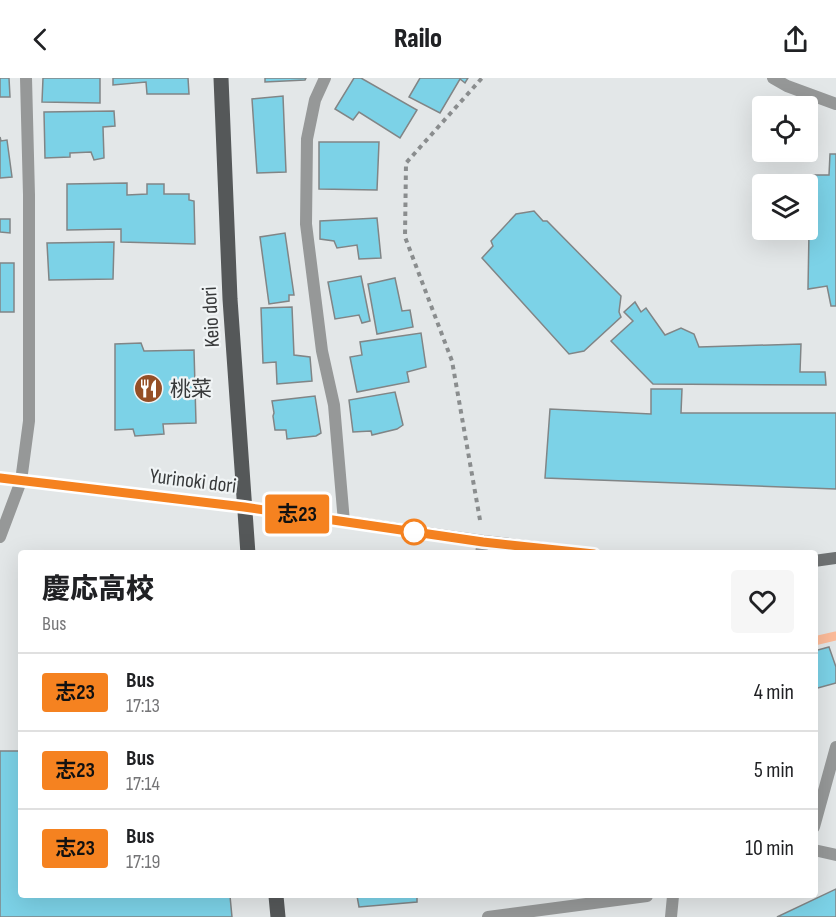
<!DOCTYPE html>
<html lang="en">
<head>
<meta charset="utf-8">
<style>
	:root { --surface:#fff; --page:#f6f6f6; --text:#202124; --muted:#757577; --line:#e0e0e0 }
	body { margin:0; font-family:"Sofia Sans Condensed","Noto Sans JP",sans-serif; background:var(--page); color:var(--text); height:100vh; display:flex; flex-direction:column; font-size:22px; white-space:nowrap }
	* { box-sizing:border-box; margin:0 }
	p { font-size:20px; color:var(--muted) }
	.icon { flex:none; width:33px; height:33px; fill:none; stroke:currentColor; stroke-width:2; stroke-linecap:round; stroke-linejoin:round }
	.map { position:relative; flex:1; overflow:hidden }
	.sheet { position:absolute; left:18px; top:472px; width:800px; height:348px; display:flex; flex-direction:column; background:var(--surface); border-radius:6px; box-shadow:0 6px 24px #0002 }
	.sheet>* { flex:none }
	.badge { padding:0 12px; border-radius:4px; font-size:21px; line-height:39px }
	.controls { position:absolute; left:752px; top:18px; display:grid; gap:12px }
	.controls a { display:grid; place-items:center; width:66px; height:66px; border-radius:6px; background:var(--surface); box-shadow:0 6px 24px #0002; font-size:30px }
	.map>.badge { position:absolute; translate:-50% -50%; box-shadow:0 0 0 3px #fff }
	.round { display:grid; place-items:center; flex:none; width:63px; height:63px; border-radius:6px; background:var(--page) }
	.head { display:flex; align-items:center; justify-content:space-between; height:102px; padding:0 24px }
	h1 { font-size:28px; font-weight:800; line-height:45px }
	ul { padding:0; list-style:none }
	li { display:flex; align-items:center; gap:18px; height:78px; padding:0 24px; border-top:2px solid var(--line) }
	li div { flex:1 }
	li b { display:block; font-size:22px }
	li em { font-style:normal }
	li .badge { min-width:66px; font-weight:700; text-align:center }
	header { display:flex; justify-content:space-between; align-items:center; height:78px; padding:0 24px; background:var(--surface); font-size:27px; font-weight:800 }
	.map>svg:first-child { display:block }
</style>
</head>
<body>
<header><svg class="icon" aria-label="back" viewBox="0 0 24 24"><path d="M15 5l-7 7 7 7"/></svg>Railo<svg class="icon" aria-label="share" viewBox="0 0 24 24"><path d="M12 15V3M7 8l5-5 5 5M5 13v7h14v-7"/></svg></header>
<div class="map">
<svg width="836" height="839" viewBox="0 0 836 839">
	<rect width="100%" height="100%" fill="#e3e7e8"/>
	<g fill="none" stroke-linecap="round" stroke-linejoin="round">
		<path stroke="#fcbb99" stroke-width="9" d="M 814,563 L 836,558"/>
	</g>
	<g fill="#7cd2e7" stroke="#818586" stroke-width="1.5">
		<path d="M 0,0 L 9,0 L 10,19 L 0,19 Z"/>
		<path d="M 43,0 L 100,0 L 100,25 L 42,24 Z"/>
		<path d="M 113,0 L 188,0 L 189,16 L 147,16 L 146,4 L 113,7 Z"/>
		<path d="M 265,0 L 306,0 L 305,2 L 265,4 Z"/>
		<path d="M 354,0 L 361,0 L 417,32 L 400,60 L 359,34 L 353,42 L 335,31 Z"/>
		<path d="M 420,0 L 468,0 L 465,5 L 460,1 L 440,35 L 409,19 Z"/>
		<path d="M 283,18 L 286,94 L 257,95 L 252,21 Z"/>
		<path d="M 114,33 L 115,48 L 103,49 L 104,80 L 94,82 L 91,74 L 70,75 L 70,79 L 45,80 L 44,34 Z"/>
		<path d="M 0,59 L 1,63 L 7,62 L 12,99 L 0,100 Z"/>
		<path d="M 319,64 L 379,64 L 377,112 L 319,111 Z"/>
		<path d="M 830,76 L 836,76 L 836,228 L 831,228 L 827,208 L 808,211 L 810,97 L 829,97 Z"/>
		<path d="M 127,105 L 127,117 L 147,116 L 147,106 L 164,106 L 164,116 L 189,116 L 189,122 L 194,123 L 195,166 L 121,164 L 121,151 L 67,152 L 67,106 Z"/>
		<path d="M 534,133 L 543,143 L 547,143 L 621,218 L 619,234 L 621,239 L 584,273 L 569,276 L 482,180 L 493,168 L 491,163 L 516,136 Z"/>
		<path d="M 377,140 L 381,180 L 359,181 L 357,167 L 337,170 L 334,163 L 320,161 L 320,143 Z"/>
		<path d="M 0,141 L 10,141 L 10,155 L 0,154 Z"/>
		<path d="M 285,155 L 294,217 L 289,217 L 289,223 L 269,226 L 260,159 Z"/>
		<path d="M 114,164 L 113,201 L 49,202 L 47,165 Z"/>
		<rect x="0" y="185" width="14" height="49"/>
		<path d="M 361,198 L 370,243 L 362,245 L 359,237 L 335,241 L 328,204 Z"/>
		<path d="M 395,200 L 402,233 L 410,232 L 413,249 L 377,256 L 368,206 Z"/>
		<path d="M 635,224 L 641,234 L 646,230 L 665,257 L 681,250 L 694,256 L 699,269 L 801,266 L 800,294 L 825,294 L 826,307 L 653,306 L 611,263 L 633,243 L 624,234 Z"/>
		<path d="M 292,229 L 294,277 L 310,279 L 312,303 L 277,306 L 276,284 L 263,285 L 261,230 Z"/>
		<path d="M 421,255 L 426,289 L 407,294 L 409,304 L 357,314 L 350,279 L 362,277 L 360,264 Z"/>
		<path d="M 141,265 L 144,273 L 194,272 L 196,345 L 163,346 L 164,356 L 135,358 L 133,351 L 115,352 L 115,266 Z"/>
		<path d="M 651,311 L 682,311 L 681,335 L 836,335 L 836,411 L 545,400 L 550,331 L 651,336 Z"/>
		<path d="M 395,314 L 403,347 L 397,351 L 372,357 L 371,353 L 353,354 L 349,322 Z"/>
		<path d="M 315,318 L 321,355 L 316,358 L 287,361 L 286,352 L 275,352 L 273,338 L 274,335 L 272,323 Z"/>
		<path d="M 829,569 L 836,589 L 836,605 L 814,611 L 814,573 Z"/>
		<path d="M 0,673 L 21,673 L 21,818 L 230,818 L 232,839 L 0,839 Z"/>
		<path d="M 836,811 L 836,839 L 777,839 Z"/>
		<path d="M 357,818 L 417,818 L 417,824 L 359,829 Z"/>
	</g>
	<g fill="none" stroke-linecap="round" stroke-linejoin="round">
		<path stroke="#8a8d8e" stroke-width="4" stroke-dasharray="4.5 4.5" stroke-linecap="butt" d="M 480,442 L 452,283 L 405,159 L 406,85 L 482,0"/>
		<g stroke="#969898" stroke-width="12">
			<path d="M 773,0 L 787,8 L 836,26"/>
			<path d="M 481,476 L 483,463"/>
			<path d="M 814,749 L 836,669"/>
			<path d="M 814,772 L 836,777"/>
			<path d="M 488,839 L 647,818"/>
			<path d="M 671,839 L 673,818"/>
		</g>
		<g stroke="#969898" stroke-width="12">
			<path d="M 325,0 L 315,22 L 307,61 L 306,146 L 322,273 L 334,327 L 344,444"/>
			<path d="M 0,459 L 21,403 L 29,343 L 29,117 L 26,0"/>
		</g>
		<g stroke="#6f7273" stroke-width="12">
			<path d="M 0,400 L 244,429 L 483,463 L 594,476"/>
			<path d="M 814,483 L 836,480"/>
		</g>
		<g stroke="#555859" stroke-width="15">
			<path d="M 221,0 L 230,221 L 248,476"/>
			<path d="M 276,818 L 278,839"/>
		</g>
	</g>
	<g fill="none" stroke-linecap="round" stroke-linejoin="round">
		<defs>
			<path id="line" d="M 0,400 L 244,429 L 483,464 L 594,476"/>
		</defs>
		<use href="#line" stroke="#fff" stroke-width="14"/>
		<use href="#line" stroke="#f58220" stroke-width="9"/>
	</g>
	<defs>
		<symbol id="restaurant-disc" viewBox="-11 -11 22 22"><circle r="9.5" fill="#954f26" stroke="#f0f4f5"/><path d="M-5-6h1v4h1v-4h1v4h1v-4h1v5L-1.5 .5V6h-2V.5L-5-1ZM5-6V6H3V1.5H1.5Q1.5-4 5-6Z" fill="#fff"/></symbol>
	</defs>
	<g fill-rule="evenodd">
		<use href="#restaurant-disc" x="132" y="294" width="33" height="33"/>
	</g>
	<circle fill="#fff" stroke="#f58220" stroke-width="3" cx="414" cy="454" r="12"/>
	<g text-anchor="middle" dominant-baseline="central" stroke-width="4.5" stroke-linejoin="round" paint-order="stroke">
		<g font-size="21" fill="#37393a" stroke="#f0f4f5">
			<text transform="translate(211 239) rotate(-93)">Keio dori</text>
			<text transform="translate(193 403) rotate(7)">Yurinoki dori</text>
		</g>
		<g font-size="21" fill="#37393a" stroke="#f0f4f5" text-anchor="start">
			<text x="170" y="311">桃菜</text>
		</g>
	</g>
</svg>
<div class="controls">
<a><svg class="icon" aria-label="locate" viewBox="0 0 24 24"><circle cx="12" cy="12" r="6"/><path d="M12 2v4M12 18v4M2 12h4M18 12h4"/></svg></a>
<a><svg class="icon" aria-label="layers" viewBox="0 0 24 24"><path d="M12 4l9 5-9 5-9-5zM3 14l9 5 9-5"/></svg></a>
</div>
<b class="badge" style="left:297px;top:436px;background:#f58220;color:#111">志23</b>
<section class="sheet">
<div class="head"><div><h1>慶応高校</h1><p>Bus</p></div><a class="round"><svg class="icon" aria-label="heart" viewBox="0 0 24 24"><path d="M12 20l-8-8c-3-5 5-10 8-4 3-6 11-1 8 4z"/></svg></a></div>
<ul>
<li><span class="badge" style="background:#f58220;color:#111">志23</span><div><b>Bus</b><p>17:13</p></div><em>4 min</em></li>
<li><span class="badge" style="background:#f58220;color:#111">志23</span><div><b>Bus</b><p>17:14</p></div><em>5 min</em></li>
<li><span class="badge" style="background:#f58220;color:#111">志23</span><div><b>Bus</b><p>17:19</p></div><em>10 min</em></li>
</ul>
</section>
</div>
</body>
</html>
